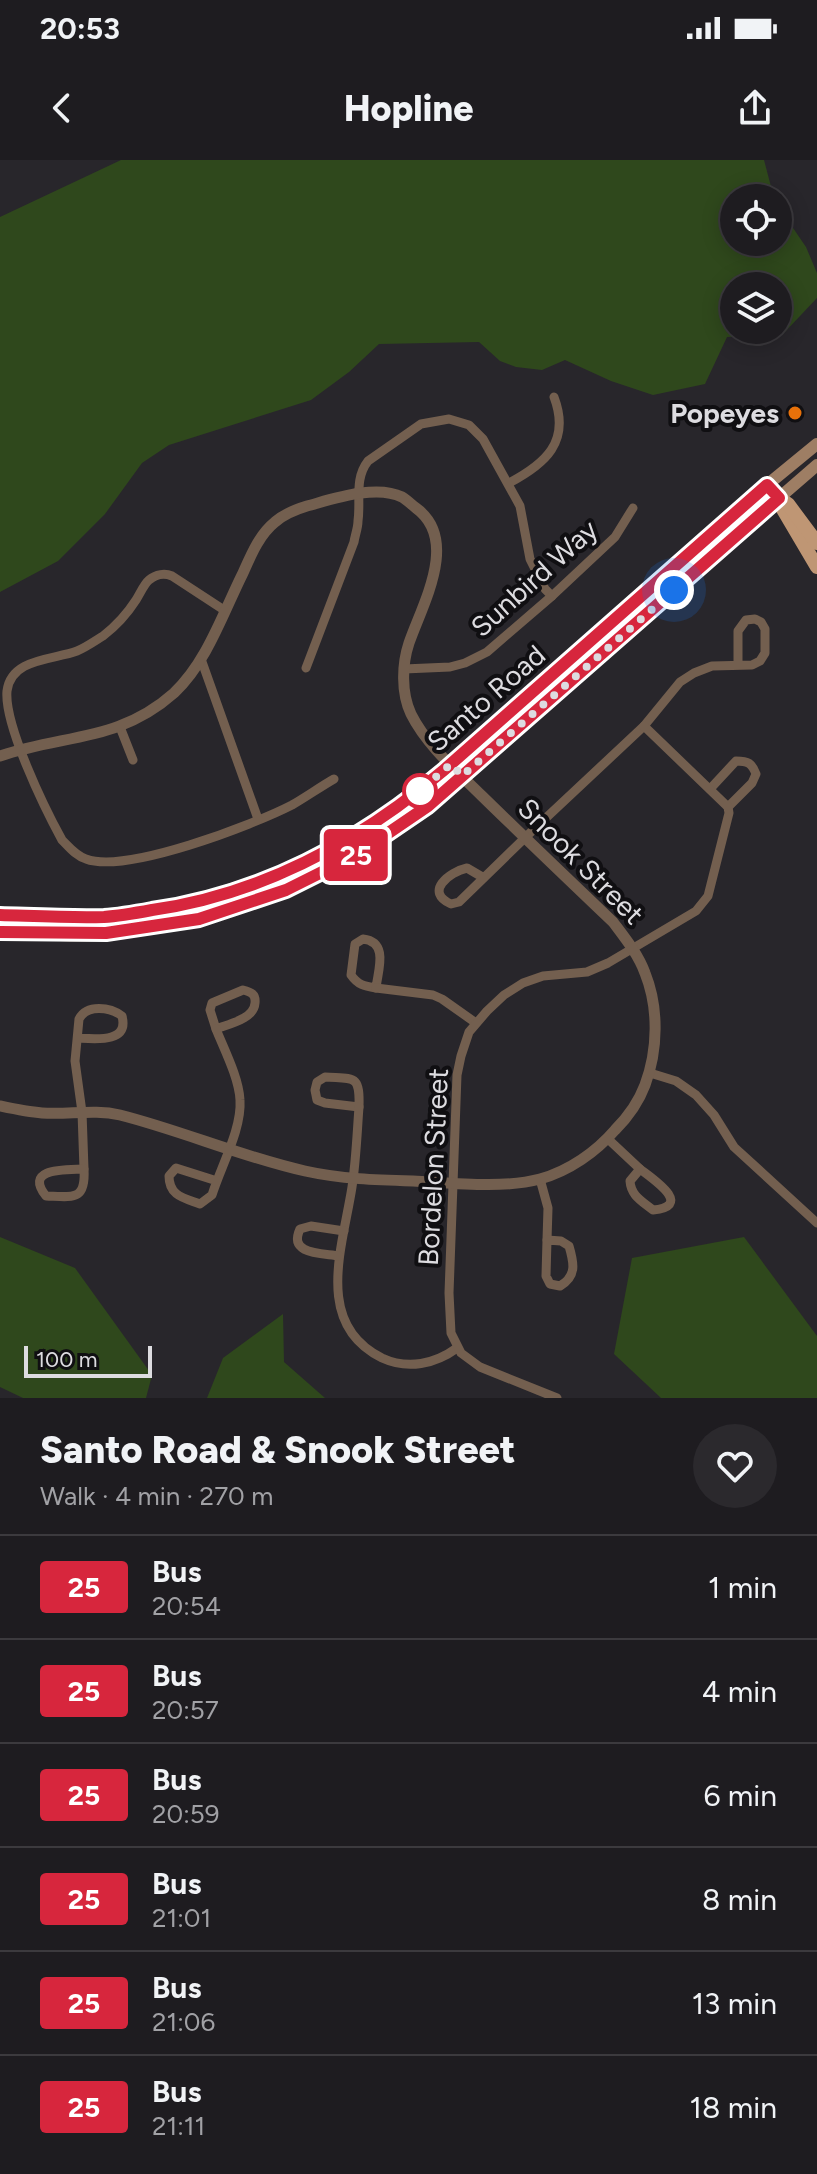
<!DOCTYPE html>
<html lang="en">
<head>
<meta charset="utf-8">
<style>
	:root { --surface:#1e1c20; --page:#2b292d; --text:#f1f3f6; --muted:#a1a1a5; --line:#3c3a3e }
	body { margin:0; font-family:Figtree,sans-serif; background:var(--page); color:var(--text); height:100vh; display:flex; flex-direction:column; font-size:30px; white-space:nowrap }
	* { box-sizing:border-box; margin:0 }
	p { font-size:26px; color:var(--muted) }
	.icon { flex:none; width:44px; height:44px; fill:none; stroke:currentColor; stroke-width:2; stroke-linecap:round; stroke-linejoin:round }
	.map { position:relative; height:1238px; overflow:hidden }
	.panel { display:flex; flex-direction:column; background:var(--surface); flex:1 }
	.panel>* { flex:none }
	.badge { padding:0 16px; border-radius:6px; font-size:28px; line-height:52px }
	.buttons { position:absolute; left:720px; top:24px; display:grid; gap:16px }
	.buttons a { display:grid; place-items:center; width:72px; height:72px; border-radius:50%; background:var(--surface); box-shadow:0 4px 20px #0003,0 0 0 2px var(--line); font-size:40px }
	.scale { position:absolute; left:24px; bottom:20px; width:128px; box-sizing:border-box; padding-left:8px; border:4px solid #dddce0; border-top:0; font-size:22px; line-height:28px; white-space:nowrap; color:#dddce0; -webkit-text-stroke:6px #100f12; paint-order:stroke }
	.you { position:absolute; width:40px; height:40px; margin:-20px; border:6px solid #fff; border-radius:50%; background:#1a73e8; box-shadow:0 0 0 12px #1a73e833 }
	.map>.badge { position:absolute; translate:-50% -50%; box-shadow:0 0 0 4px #fff }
	.round { display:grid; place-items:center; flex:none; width:84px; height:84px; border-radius:42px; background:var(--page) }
	.overview { display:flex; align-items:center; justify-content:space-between; height:136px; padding:0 40px }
	h1 { font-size:38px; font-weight:800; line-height:60px }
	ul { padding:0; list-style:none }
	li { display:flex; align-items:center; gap:24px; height:104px; padding:0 40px; border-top:2px solid var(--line) }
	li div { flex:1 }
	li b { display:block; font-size:30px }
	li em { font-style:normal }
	li .badge { min-width:88px; font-weight:700; text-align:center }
	.status { display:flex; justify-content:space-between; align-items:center; height:56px; padding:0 40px; background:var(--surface); direction:ltr }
	.status svg { height:22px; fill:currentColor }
	header { display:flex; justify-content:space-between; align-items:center; height:104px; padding:0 40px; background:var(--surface); font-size:36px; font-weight:800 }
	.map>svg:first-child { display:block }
</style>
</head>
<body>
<div class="status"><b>20:53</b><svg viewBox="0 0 49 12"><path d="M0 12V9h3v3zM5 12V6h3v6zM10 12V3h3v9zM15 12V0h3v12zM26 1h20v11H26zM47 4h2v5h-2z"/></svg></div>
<header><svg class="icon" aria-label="back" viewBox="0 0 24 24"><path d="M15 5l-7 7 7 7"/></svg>Hopline<svg class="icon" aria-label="share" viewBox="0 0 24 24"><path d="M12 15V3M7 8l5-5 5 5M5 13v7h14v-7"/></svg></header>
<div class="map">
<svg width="817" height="1238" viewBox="0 0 817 1238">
	<rect width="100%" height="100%" fill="#28262b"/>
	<g fill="#2f481c" fill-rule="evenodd">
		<path d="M 121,0 L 764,0 L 774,38 L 734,38 L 734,82 L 778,82 L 778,46 L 806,87 L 817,113 L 817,138 L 783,174 L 727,177 L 705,224 L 653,235 L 611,221 L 565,200 L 542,210 L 516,207 L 500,201 L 479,182 L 379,184 L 349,212 L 311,240 L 169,285 L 142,303 L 105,354 L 58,401 L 0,432 L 0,57 ZM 778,126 L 778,170 L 734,170 L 734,126 Z"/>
		<path d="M 0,1077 L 75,1108 L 152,1215 L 146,1238 L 23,1238 L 0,1227 Z"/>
		<path d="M 744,1077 L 817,1176 L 817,1238 L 661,1238 L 614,1194 L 632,1098 Z"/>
		<path d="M 283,1154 L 284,1202 L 325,1238 L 207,1238 L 223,1198 Z"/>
	</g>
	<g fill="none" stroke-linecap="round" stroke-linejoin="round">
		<g stroke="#735f4f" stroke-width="9">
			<path d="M 509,323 C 545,304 571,282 554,237"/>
			<path d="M 224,450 L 172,416 C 165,413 156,414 149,420 C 144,424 140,434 136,440 C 127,454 116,466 103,476 C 95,481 85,488 77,491 C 53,500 11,498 7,531 C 4,565 45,649 62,680 C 69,687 76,696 86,699 C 126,714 253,665 292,645 C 306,637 320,627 334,619"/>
			<path d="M 201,499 L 258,659"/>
			<path d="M 306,508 L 354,382 C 355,375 358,368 358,361 C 361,340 354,319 368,301 L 421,264 L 449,259 L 469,265 L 483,279 L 520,346 L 530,399 L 545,429 L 552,436"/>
			<path d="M 404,509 L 450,507 L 465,503 L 487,492 L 552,436 L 615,377 L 633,348"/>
			<path d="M 120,567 L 133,600"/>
			<path d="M 710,629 L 736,601 C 748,601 752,603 756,614 L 752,623 L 728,647"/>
			<path d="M 484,718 L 467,708 C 449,712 424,732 451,744 L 459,742 L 532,671 L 644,566 L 680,522 L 694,513 L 712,506 L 752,505 L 760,501 L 765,493 L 765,469 L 761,462 L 755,459 L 746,460 L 738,471 L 738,504"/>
			<path d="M 363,779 C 389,782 378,810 376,828 C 364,826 358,825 351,815 L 355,784 Z"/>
			<path d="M 376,828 L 433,835 L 442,839 L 476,863"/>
			<path d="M 243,830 C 251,832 256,834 255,843 C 254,859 229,864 216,869 L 210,850 L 212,843 Z"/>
			<path d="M 216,869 C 224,889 239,918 240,940 C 242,969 221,1006 212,1035 L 200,1044 C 184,1038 169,1036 169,1016 L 176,1008 L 217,1021"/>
			<path d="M 78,878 C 96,879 129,883 122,856 C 110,847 87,844 79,859 L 75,901 L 82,952 L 84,1009"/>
			<path d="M 650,913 L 676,921 L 696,935 L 714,955 L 734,987 L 817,1063"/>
			<path d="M 325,917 C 354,919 360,914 359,947 L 325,943 L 317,940 L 315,930 L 317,922 Z"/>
			<path d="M 359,947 C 357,974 356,1001 352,1027 C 343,1086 313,1164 382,1198 C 408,1210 435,1204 457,1188"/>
			<path d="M 608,979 L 640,1009"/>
			<path d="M 84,1009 C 86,1041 73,1037 46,1036 C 23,1007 67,1010 84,1009 Z"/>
			<path d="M 640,1009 C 653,1019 694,1046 653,1050 C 642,1041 631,1036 630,1021 Z"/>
			<path d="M 540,1019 L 548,1048 L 547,1080"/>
			<path d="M 547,1080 L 561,1081 L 569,1086 C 574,1103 577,1116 560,1126 L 550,1124 L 546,1116 Z"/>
			<path d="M 339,1096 C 322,1093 288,1095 300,1069 L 311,1066 L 344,1071"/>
			<path d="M 557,1238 L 480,1207 L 461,1193 L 451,1173 L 449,1133 L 457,915 L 461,896 L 469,872 L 487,851 L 504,835 L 523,823 L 543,816 L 587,812 L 608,803 L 696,751 L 708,736 L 729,653 L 728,647 L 644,566"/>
		</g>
		<path stroke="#735f4f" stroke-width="11" d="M 0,596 C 64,574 119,582 174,533 C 207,502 223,453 243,413 C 251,395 259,375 275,362 C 283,355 297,349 307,346 C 333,339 376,324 402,337 C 407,340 412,345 416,348 C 460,380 422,445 409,483 C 402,504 401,533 411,554 C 427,586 457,611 482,636 C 525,678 569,720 613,762 C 625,778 638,794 645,813 C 659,848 658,890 645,925 C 639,941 627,958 615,970 C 596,992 569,1011 540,1019 C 502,1029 452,1023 413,1021 C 377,1020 341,1019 305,1011 C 242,997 183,971 120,955 C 94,949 68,955 42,953 C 28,952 14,949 0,946"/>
		<g stroke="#9e7e64" stroke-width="12">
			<path d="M 767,325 L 817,284"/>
			<path d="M 779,338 L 817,305"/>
		</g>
		<g stroke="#bf9674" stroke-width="14">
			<path d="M 781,346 L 817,407"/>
			<path d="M 0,755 L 106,757 L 196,742 L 281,714 L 347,681 L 417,633 L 444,610 L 767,325 L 779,338 L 788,344 L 817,383"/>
			<path d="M 0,772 C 36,772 74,777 110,773 C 240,760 351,710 451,626 L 779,338"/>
		</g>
	</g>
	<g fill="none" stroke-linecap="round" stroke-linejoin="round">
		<defs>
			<path id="line" d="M 0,755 C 34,756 69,758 104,757 C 119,756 136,753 152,750 C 263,734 359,682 444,610 L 767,325 L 779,338 L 428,646 L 356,695 L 286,730 L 199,759 L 106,773 L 0,772"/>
		</defs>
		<use href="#line" stroke="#fff" stroke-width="18"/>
		<use href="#line" stroke="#d7263d" stroke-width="12"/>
		<path stroke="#dddce0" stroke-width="8" stroke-dasharray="0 14.4" d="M 420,631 L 417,633 L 451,604 L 462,616 L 674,430"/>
	</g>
	<circle fill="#e8710a" stroke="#100f12" stroke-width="3" cx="795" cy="253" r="8"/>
	<circle fill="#fff" stroke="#d7263d" stroke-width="4" cx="420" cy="631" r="16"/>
	<g text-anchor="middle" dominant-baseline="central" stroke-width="8" stroke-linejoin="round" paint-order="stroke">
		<g font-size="28" font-weight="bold" fill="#dddce0" stroke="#100f12" text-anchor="end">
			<text x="779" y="253">Popeyes</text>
		</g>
		<g font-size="28" fill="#dddce0" stroke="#100f12">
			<text transform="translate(534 418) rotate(-42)">Sunbird Way</text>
			<text transform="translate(486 538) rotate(-41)">Santo Road</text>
			<text transform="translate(581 701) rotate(45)">Snook Street</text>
			<text transform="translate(433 1007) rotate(-87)">Bordelon Street</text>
		</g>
	</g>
</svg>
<div class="buttons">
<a><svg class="icon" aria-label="locate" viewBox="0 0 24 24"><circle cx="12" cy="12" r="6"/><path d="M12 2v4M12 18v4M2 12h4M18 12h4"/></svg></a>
<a><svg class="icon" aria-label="layers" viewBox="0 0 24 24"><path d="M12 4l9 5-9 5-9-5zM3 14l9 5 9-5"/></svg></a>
</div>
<div class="scale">100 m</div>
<div class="you" style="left:674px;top:430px"></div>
<b class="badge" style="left:356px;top:695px;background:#d7263d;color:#fff">25</b>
</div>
<section class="panel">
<div class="overview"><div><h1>Santo Road &amp; Snook Street</h1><p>Walk · 4 min · 270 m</p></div><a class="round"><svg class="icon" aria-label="heart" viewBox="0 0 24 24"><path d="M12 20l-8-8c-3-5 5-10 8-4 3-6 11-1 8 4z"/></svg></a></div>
<ul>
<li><span class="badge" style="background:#d7263d;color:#fff">25</span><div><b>Bus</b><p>20:54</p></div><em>1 min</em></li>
<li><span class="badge" style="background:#d7263d;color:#fff">25</span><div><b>Bus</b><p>20:57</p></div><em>4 min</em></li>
<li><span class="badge" style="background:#d7263d;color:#fff">25</span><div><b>Bus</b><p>20:59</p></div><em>6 min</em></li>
<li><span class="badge" style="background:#d7263d;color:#fff">25</span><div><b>Bus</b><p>21:01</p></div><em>8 min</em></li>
<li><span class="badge" style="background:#d7263d;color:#fff">25</span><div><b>Bus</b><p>21:06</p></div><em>13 min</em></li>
<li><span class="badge" style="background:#d7263d;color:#fff">25</span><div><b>Bus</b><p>21:11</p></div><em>18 min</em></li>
</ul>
</section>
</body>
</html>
